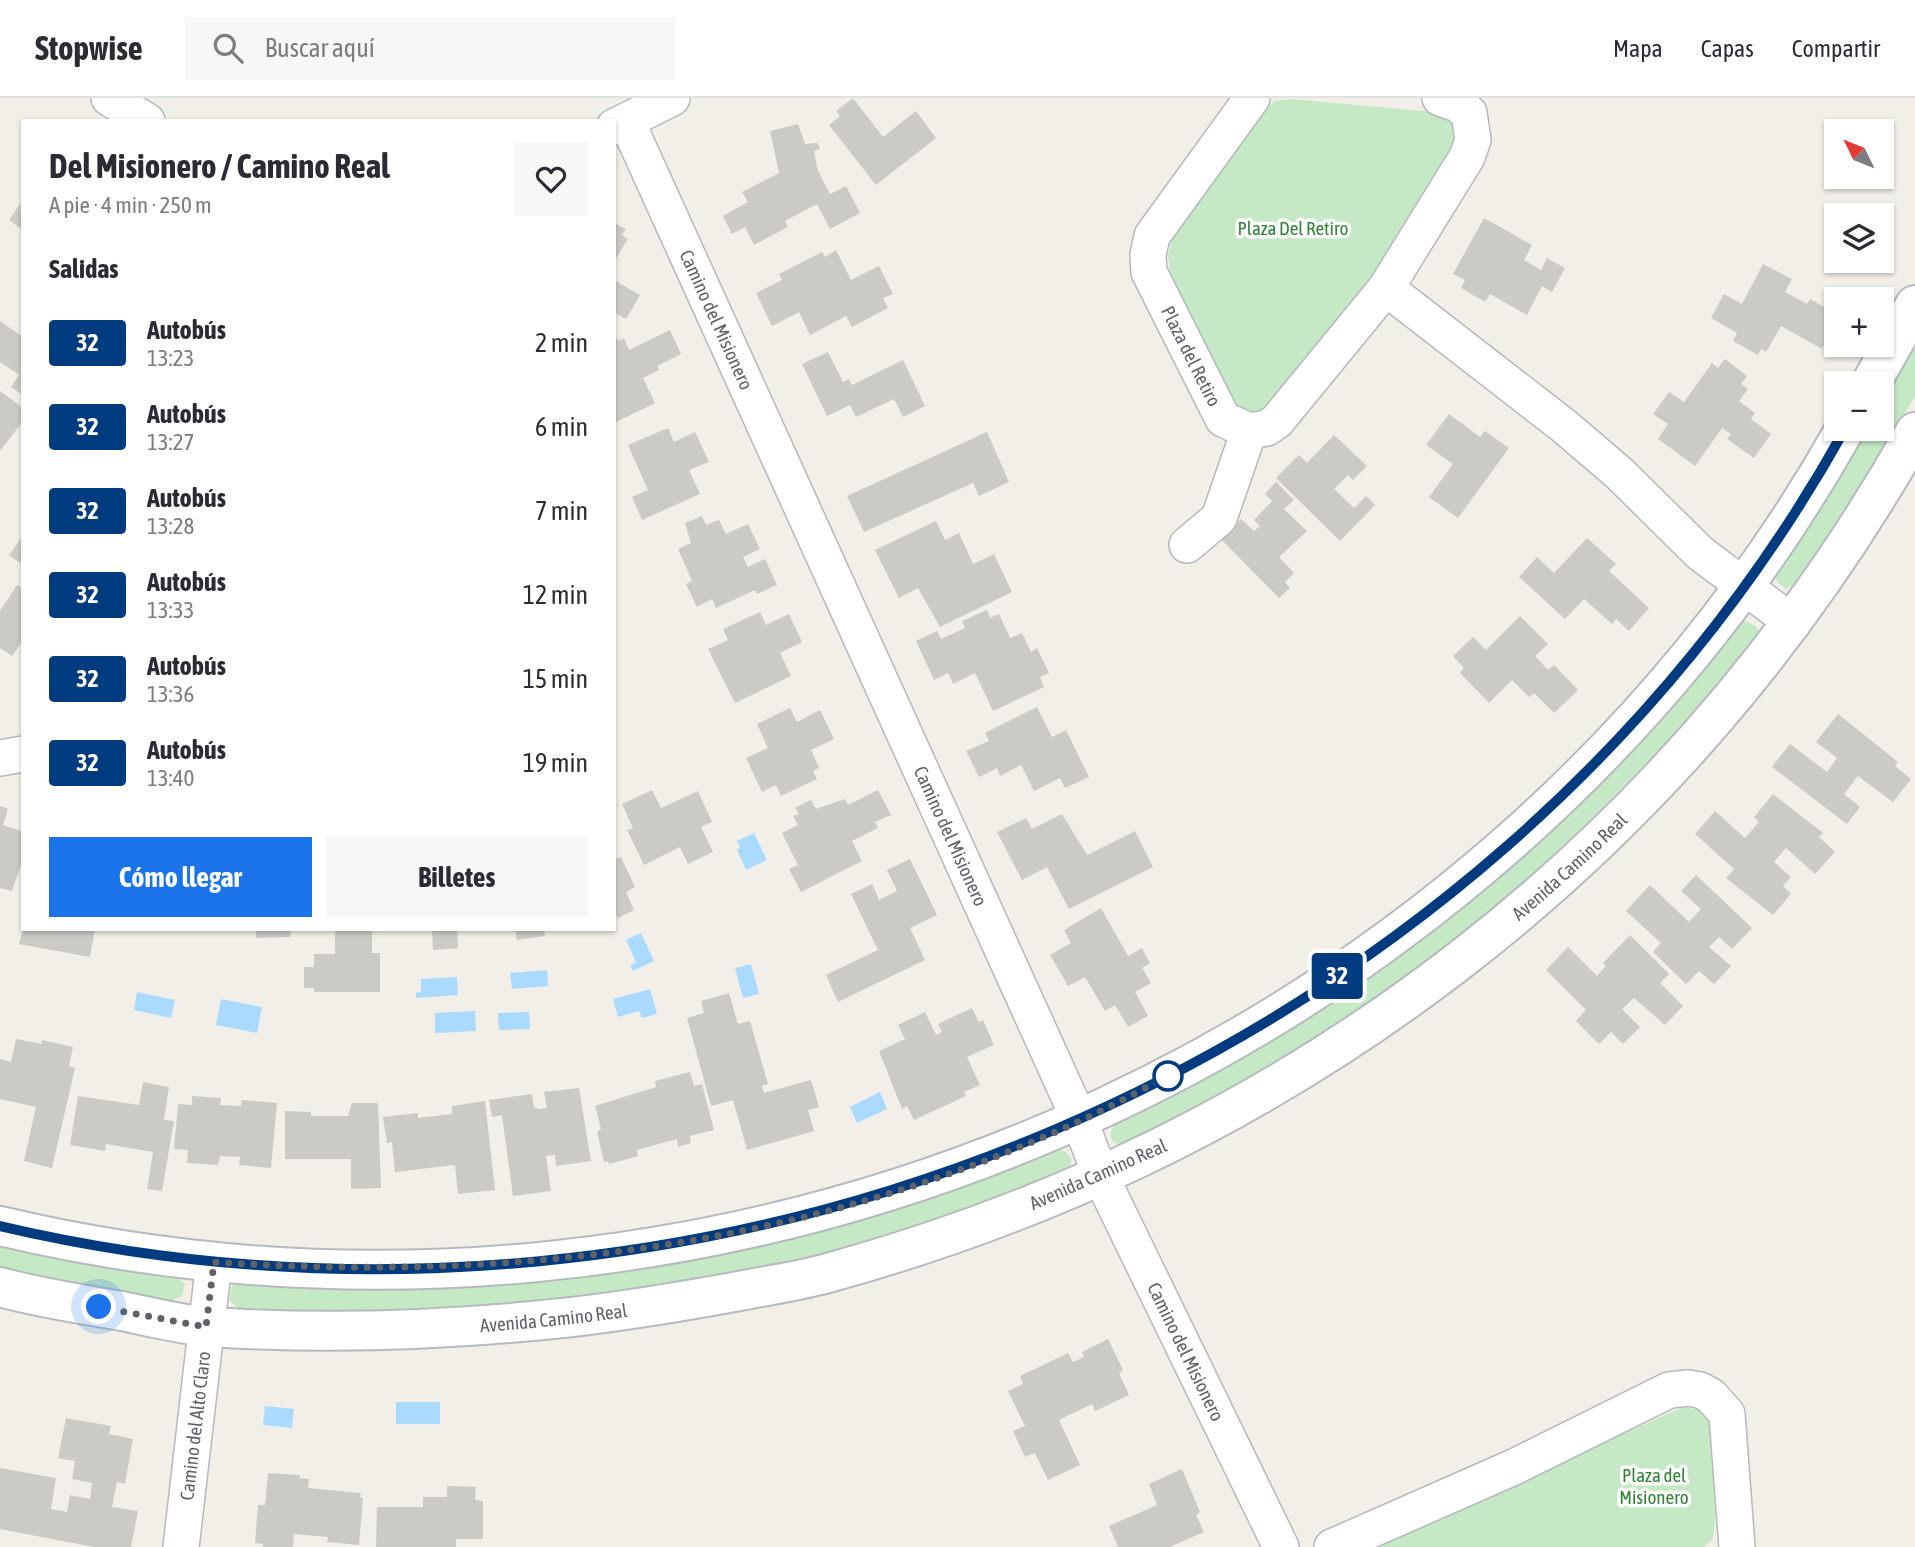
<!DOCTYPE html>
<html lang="es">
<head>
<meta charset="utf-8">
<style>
	:root { --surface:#fff; --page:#f7f7f7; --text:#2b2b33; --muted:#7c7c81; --line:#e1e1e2; --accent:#1a73e8 }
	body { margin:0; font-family:"Asap Condensed",sans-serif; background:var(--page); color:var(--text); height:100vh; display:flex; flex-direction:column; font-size:26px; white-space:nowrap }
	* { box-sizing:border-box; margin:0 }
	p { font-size:23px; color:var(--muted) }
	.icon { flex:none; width:38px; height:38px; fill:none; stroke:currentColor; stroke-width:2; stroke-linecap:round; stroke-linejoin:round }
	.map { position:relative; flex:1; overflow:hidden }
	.panel { position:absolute; left:21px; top:21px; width:595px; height:812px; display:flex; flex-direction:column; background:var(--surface); border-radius:0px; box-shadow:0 2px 5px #0004 }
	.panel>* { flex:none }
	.badge { padding:0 14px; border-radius:5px; font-size:24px; line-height:46px }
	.needle { width:46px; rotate:313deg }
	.tools { position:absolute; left:1824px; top:21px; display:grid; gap:14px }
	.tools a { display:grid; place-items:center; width:70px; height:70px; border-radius:0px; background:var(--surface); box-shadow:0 2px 5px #0004; font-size:35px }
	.you { position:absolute; width:35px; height:35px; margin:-18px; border:5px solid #fff; border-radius:50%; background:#1a73e8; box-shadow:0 0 0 10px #1a73e833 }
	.map>.badge { position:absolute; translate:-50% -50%; box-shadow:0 0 0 4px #fff }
	h2 { padding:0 28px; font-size:26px; line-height:63px }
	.round { display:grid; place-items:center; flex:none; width:74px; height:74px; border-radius:0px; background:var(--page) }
	.headline { display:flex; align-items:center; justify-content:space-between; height:119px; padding:0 28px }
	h1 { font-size:33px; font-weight:700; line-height:52px }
	.action { display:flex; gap:14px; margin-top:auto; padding:14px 28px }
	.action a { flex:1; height:80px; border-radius:0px; background:var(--accent); color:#fff; font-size:28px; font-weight:700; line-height:80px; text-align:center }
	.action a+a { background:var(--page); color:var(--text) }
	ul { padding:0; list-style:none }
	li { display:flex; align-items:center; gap:21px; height:84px; padding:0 28px }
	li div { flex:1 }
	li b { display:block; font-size:26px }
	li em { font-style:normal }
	li .badge { min-width:77px; font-weight:700; text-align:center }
	header { display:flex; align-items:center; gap:42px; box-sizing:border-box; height:98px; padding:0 35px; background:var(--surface); border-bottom:2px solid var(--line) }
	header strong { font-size:33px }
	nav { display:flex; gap:38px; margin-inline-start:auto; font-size:24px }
	.search { width:490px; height:63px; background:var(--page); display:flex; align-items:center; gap:18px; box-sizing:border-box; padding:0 24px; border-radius:0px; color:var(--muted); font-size:26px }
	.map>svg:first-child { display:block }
</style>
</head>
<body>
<header>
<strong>Stopwise</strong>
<div class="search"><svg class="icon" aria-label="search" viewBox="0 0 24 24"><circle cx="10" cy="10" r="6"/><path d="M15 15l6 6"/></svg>Buscar aquí</div>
<nav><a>Mapa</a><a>Capas</a><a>Compartir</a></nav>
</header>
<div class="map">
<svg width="1915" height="1449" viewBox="0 0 1915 1449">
	<rect width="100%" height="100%" fill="#f1efe8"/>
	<g fill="#c5e8c5">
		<path d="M 1291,1 L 1435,14 L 1449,19 L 1455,32 L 1454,49 L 1368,184 L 1272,304 C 1256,316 1247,319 1230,306 L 1171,178 L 1168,158 L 1174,135 L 1261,14 L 1275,3 Z"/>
		<path d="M 1915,243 L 1915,298 L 1802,483 L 1786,491 L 1777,484 L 1775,471 L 1820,409 L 1868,331 L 1881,331 L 1881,307 Z"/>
		<path d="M 1745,523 L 1756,528 L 1759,535 C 1647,675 1518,800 1373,905 C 1295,961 1208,1003 1124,1047 L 1113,1044 L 1110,1036 L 1115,1025 C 1149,1006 1185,991 1219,973 C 1270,946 1319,912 1367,880 C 1509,786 1631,659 1737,526 Z"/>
		<path d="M 1054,1050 L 1066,1054 L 1072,1062 L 1066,1075 L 961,1117 L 851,1151 L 743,1177 L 517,1208 L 410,1214 L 239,1211 L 229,1202 L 231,1189 L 238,1183 C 414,1198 580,1185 753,1148 C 822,1134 892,1117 957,1091 C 990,1079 1022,1064 1054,1050 Z"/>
		<path d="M 0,1147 L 76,1163 L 175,1178 L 185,1186 L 182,1198 L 171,1203 L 0,1172 Z"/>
		<path d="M 1683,1309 C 1702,1311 1708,1316 1713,1334 L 1715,1428 L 1712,1442 L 1703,1449 L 1370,1449 Z"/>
	</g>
	<g fill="#aadaff">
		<path d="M 754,735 L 767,762 L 746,772 L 737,752 L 740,750 L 737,743 Z"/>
		<path d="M 641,835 L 654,863 L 633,873 L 630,868 L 636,864 L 626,842 Z"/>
		<path d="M 751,866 L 759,896 L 743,900 L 735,870 Z"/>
		<path d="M 547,872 L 548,888 L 512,891 L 510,875 Z"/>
		<path d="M 457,879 L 458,897 L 416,900 L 416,895 L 421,894 L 421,881 Z"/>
		<path d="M 650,891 L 657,916 L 642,920 L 639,913 L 618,919 L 613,901 Z"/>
		<path d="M 137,894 L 175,902 L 171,920 L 134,912 Z"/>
		<path d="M 221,901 L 262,909 L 257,935 L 216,927 Z"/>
		<path d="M 475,913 L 476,933 L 435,935 L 435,915 Z"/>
		<path d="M 529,914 L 530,931 L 499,932 L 498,915 Z"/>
		<path d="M 880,994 L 887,1011 L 857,1025 L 850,1009 Z"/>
		<rect x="396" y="1304" width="44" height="22"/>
		<path d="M 265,1308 L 294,1311 L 292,1330 L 263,1327 Z"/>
	</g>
	<g fill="#cccac5">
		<path d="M 853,0 L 883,39 L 916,13 L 936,40 L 876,87 L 829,27 L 840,18 L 836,13 Z"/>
		<path d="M 798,26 L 805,46 L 818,45 L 820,51 L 814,53 L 818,73 L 830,96 L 846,88 L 860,115 L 830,131 L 817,106 L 785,123 L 788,129 L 754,147 L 745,129 L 732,136 L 723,118 L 748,104 L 742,94 L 779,75 L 770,33 Z"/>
		<path d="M 23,102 L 23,132 L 9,122 Z"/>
		<path d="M 1484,120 L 1532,147 L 1524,162 L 1541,172 L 1547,160 L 1565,170 L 1552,194 L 1542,188 L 1527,217 L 1490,196 L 1485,204 L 1461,190 L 1465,182 L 1453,176 Z"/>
		<path d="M 614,125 L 626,131 L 622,137 L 628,141 L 614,164 Z"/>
		<path d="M 836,152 L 851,182 L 879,168 L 893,196 L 883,200 L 888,210 L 852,229 L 846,218 L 810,237 L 799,214 L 772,228 L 756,195 L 782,182 L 779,176 L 822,154 L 825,159 Z"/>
		<path d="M 1763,166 L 1792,181 L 1785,194 L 1807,206 L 1810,201 L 1836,215 L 1836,225 L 1822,251 L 1781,228 L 1766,254 L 1761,251 L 1758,257 L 1733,243 L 1737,235 L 1711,220 L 1724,196 L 1742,206 Z"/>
		<path d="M 614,182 L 640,197 L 626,221 L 614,214 Z"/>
		<path d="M 0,223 L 23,239 L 23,297 L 11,289 L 19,277 L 0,264 Z"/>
		<path d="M 670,232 L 681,256 L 657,268 L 659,272 L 643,280 L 655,305 L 614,325 L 614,236 L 618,243 L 624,240 L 629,252 Z"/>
		<path d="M 828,254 L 843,284 L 849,281 L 852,287 L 903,262 L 925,308 L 903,319 L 894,301 L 856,319 L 850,307 L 827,318 L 802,266 Z"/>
		<path d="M 1725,261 L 1747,278 L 1741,286 L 1748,291 L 1739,303 L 1755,315 L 1751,321 L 1771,336 L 1754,360 L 1727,341 L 1731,336 L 1722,330 L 1695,368 L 1658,341 L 1668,326 L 1653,316 L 1669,294 L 1684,304 L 1712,265 L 1718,270 Z"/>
		<path d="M 0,293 L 23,310 L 23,323 L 0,353 Z"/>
		<path d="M 1449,316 L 1480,339 L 1485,333 L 1509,350 L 1458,420 L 1429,399 L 1453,366 L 1426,347 Z"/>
		<path d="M 668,330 L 674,344 L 695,334 L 709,364 L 689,372 L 700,396 L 642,422 L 632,399 L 648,392 L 628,347 Z"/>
		<path d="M 987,334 L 1009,384 L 979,398 L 973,385 L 864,434 L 847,398 Z"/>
		<path d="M 1334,337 L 1367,368 L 1353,382 L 1348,377 L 1334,391 L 1354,410 L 1366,398 L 1375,407 L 1340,443 L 1276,380 L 1299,357 L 1307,365 Z"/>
		<path d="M 1276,384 L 1294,402 L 1284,411 L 1307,433 L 1279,459 L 1294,475 L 1285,484 L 1290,490 L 1279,500 L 1221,441 L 1241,421 L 1254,433 L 1260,428 L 1254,422 L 1272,403 L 1265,396 Z"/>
		<path d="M 702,418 L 706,427 L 719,422 L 726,436 L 748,426 L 760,451 L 743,459 L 748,469 L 765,461 L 777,487 L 757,496 L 755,492 L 716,510 L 712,501 L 697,509 L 686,486 L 692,483 L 678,451 L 691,445 L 685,425 Z"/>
		<path d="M 936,423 L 945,442 L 959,435 L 973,466 L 994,456 L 1012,494 L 940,529 L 918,490 L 899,500 L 875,452 Z"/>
		<path d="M 23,438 L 23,467 L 9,457 Z"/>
		<path d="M 1587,440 L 1616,466 L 1609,473 L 1649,510 L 1629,533 L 1616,521 L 1612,526 L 1584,501 L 1565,521 L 1519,479 L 1537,459 L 1554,475 Z"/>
		<path d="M 17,487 L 23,491 L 23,542 L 12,558 L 0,550 L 0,513 Z"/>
		<path d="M 987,512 L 990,520 L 999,516 L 1010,540 L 1022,535 L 1031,554 L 1037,550 L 1049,575 L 1040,579 L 1044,589 L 993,613 L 975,575 L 953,586 L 948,575 L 934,582 L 916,543 L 937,533 L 941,541 L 965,530 L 962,523 Z"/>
		<path d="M 760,514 L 766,527 L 789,516 L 802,544 L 780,555 L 791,578 L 735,605 L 708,551 L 728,542 L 723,531 Z"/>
		<path d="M 1520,518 L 1548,546 L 1535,558 L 1548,572 L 1554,567 L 1578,592 L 1554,615 L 1534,595 L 1529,599 L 1512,582 L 1489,605 L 1460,575 L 1464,570 L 1453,558 L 1473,539 L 1486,552 Z"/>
		<path d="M 1037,609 L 1052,639 L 1066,632 L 1089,679 L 1065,690 L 1060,680 L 1034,693 L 1021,667 L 1000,678 L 997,670 L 979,679 L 966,653 L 989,643 L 985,635 Z"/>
		<path d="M 790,610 L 797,624 L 820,612 L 834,641 L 811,652 L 819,670 L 813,673 L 817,681 L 781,698 L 776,687 L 762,694 L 746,660 L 768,650 L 757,626 Z"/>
		<path d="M 1838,616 L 1898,664 L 1895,668 L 1911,681 L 1893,704 L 1858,678 L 1844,696 L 1860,709 L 1847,726 L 1772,669 L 1790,646 L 1827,674 L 1837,660 L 1816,644 Z"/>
		<path d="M 652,692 L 661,710 L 698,693 L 712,724 L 701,729 L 713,754 L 688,766 L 680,749 L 644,767 L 627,732 L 633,730 L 622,706 Z"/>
		<path d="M 878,692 L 891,717 L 875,724 L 878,730 L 852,743 L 862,763 L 801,794 L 789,771 L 798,767 L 782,735 L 798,727 L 793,718 L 799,716 L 795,710 L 811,702 L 816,711 L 845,701 L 848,707 Z"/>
		<path d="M 1773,696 L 1823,735 L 1819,739 L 1835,754 L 1815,776 L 1786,750 L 1774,764 L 1791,779 L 1783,788 L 1791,796 L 1773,817 L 1726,780 L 1734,771 L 1695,736 L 1715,713 L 1745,740 L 1759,724 L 1754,719 Z"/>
		<path d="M 0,708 L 8,711 L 3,727 L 23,734 L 23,761 L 12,793 L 0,790 Z"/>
		<path d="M 1062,716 L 1087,757 L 1135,733 L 1153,769 L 1069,811 L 1047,769 L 1022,782 L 997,734 L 1026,720 L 1032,731 Z"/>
		<path d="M 621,759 L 635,789 L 626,794 L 634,812 L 618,820 L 614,812 L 614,762 Z"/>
		<path d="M 910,761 L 937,817 L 910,830 L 925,862 L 838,904 L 826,877 L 878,852 L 851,796 L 872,786 L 879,802 L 897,793 L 887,772 Z"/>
		<path d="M 1696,777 L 1752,830 L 1732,851 L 1719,839 L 1709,849 L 1731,868 L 1714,886 L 1699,873 L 1686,886 L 1653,854 L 1661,845 L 1626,813 L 1650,787 L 1689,824 L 1701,811 L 1681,793 Z"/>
		<path d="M 1101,810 L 1128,858 L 1142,850 L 1150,865 L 1142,870 L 1151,885 L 1135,894 L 1148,918 L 1128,929 L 1115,907 L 1105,913 L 1085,879 L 1068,888 L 1050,857 L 1071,845 L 1064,832 Z"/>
		<path d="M 23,831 L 95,831 L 90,859 L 19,846 Z"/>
		<path d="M 256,831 L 291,831 L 290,839 L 256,840 Z"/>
		<path d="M 335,831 L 372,831 L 372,855 L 380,855 L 380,894 L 314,894 L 314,890 L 304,890 L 304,869 L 314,869 L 314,856 L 335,856 Z"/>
		<path d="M 432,831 L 457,831 L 458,850 L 433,852 Z"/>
		<path d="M 515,831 L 544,831 L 545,838 L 517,842 Z"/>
		<path d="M 1630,837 L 1669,876 L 1660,885 L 1683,908 L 1665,927 L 1634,900 L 1622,911 L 1640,929 L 1623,946 L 1611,934 L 1599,946 L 1576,923 L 1586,912 L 1546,872 L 1568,849 L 1597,878 L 1606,868 L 1603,865 Z"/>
		<path d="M 729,895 L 738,926 L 750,923 L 768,986 L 762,988 L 764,995 L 811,982 L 819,1009 L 808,1012 L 814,1033 L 747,1052 L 733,1002 L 711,1008 L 687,920 L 704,915 L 701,903 Z"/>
		<path d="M 972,910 L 979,924 L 983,922 L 994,947 L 967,959 L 980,987 L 964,994 L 966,998 L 914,1022 L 907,1008 L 902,1011 L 879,953 L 905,941 L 898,927 L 925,914 L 936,937 L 942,934 L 938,926 Z"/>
		<path d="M 16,941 L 42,946 L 42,942 L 73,949 L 69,968 L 75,970 L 52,1070 L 24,1063 L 36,1009 L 0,1001 L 0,961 L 11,964 Z"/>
		<path d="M 690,974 L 694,988 L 702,986 L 714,1032 L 690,1038 L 691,1045 L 678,1049 L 677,1041 L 637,1052 L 638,1058 L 609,1066 L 608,1063 L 604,1064 L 597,1034 L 601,1031 L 595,1008 L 656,989 L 655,983 Z"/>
		<path d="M 143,984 L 169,989 L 164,1022 L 174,1023 L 162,1093 L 147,1091 L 153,1054 L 106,1046 L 105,1053 L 70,1047 L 78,998 L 139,1007 Z"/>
		<path d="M 579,990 L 591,1063 L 556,1068 L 555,1057 L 546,1058 L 551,1093 L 513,1098 L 502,1017 L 492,1019 L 489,1002 L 532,996 L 534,1009 L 539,1011 L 547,1010 L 544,994 Z"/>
		<path d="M 192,998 L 221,1000 L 220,1007 L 241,1008 L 242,1002 L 277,1005 L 271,1070 L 239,1067 L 240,1059 L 220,1058 L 218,1067 L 187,1065 L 188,1052 L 174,1051 L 178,1006 L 192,1007 Z"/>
		<path d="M 485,1003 L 495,1092 L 458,1096 L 455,1067 L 395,1074 L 392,1044 L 387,1045 L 383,1019 L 418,1015 L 418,1020 L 452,1016 L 452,1008 Z"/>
		<path d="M 352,1005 L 378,1005 L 381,1090 L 351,1091 L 351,1061 L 285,1061 L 285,1013 L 311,1014 L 311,1018 L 348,1018 Z"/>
		<path d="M 1108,1241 L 1123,1272 L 1119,1275 L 1129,1297 L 1095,1313 L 1092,1306 L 1059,1322 L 1080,1367 L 1048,1382 L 1035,1355 L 1025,1359 L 1013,1333 L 1025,1328 L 1008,1293 L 1023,1286 L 1020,1278 L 1068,1255 L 1073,1264 L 1084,1259 L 1082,1254 Z"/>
		<path d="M 66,1320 L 111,1328 L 109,1336 L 133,1341 L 125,1386 L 117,1384 L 112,1409 L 138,1413 L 131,1449 L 94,1449 L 0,1431 L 0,1370 L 56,1380 L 51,1411 L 67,1414 L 70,1397 L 90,1401 L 92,1385 L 72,1381 L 75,1363 L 58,1360 Z"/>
		<path d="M 1182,1371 L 1200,1414 L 1196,1417 L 1204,1434 L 1170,1449 L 1118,1449 L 1109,1428 L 1157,1407 L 1149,1386 Z"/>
		<path d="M 268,1375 L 300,1377 L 299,1380 L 309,1381 L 308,1390 L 361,1395 L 360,1399 L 363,1400 L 359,1447 L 327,1444 L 328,1439 L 294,1436 L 293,1449 L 263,1449 L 263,1446 L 255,1445 L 258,1407 L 265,1407 Z"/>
		<path d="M 447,1388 L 476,1389 L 475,1402 L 483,1403 L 483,1441 L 456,1441 L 456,1449 L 376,1449 L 377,1409 L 423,1409 L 423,1399 L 447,1399 Z"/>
	</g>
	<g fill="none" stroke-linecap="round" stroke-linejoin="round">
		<defs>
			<g id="street">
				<path d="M 109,0 L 147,23"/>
				<path id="s1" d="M 1252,0 L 1152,138 L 1148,157 L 1149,174 L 1223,321 L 1249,333 L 1267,330 L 1277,323 L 1386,190 L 1467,59 L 1473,42 L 1469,15 L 1457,6 L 1440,0"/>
				<path id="s2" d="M 627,24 L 1080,1023 L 1101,1079 L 1281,1449"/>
				<path d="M 614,29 L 672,0"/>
				<path d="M 1386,190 L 1564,328 L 1619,375 L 1700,455 L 1793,525"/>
				<path d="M 1187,447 L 1219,420 L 1249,333"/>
				<path d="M 0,660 L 23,656"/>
				<path id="s3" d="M 181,1449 L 214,1164"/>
				<path d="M 1332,1449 L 1514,1369 L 1669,1292 L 1688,1290 L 1700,1292 L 1711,1298 L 1727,1316 L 1737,1449"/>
			</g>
			<g id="secondary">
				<path d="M 1871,285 L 1915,207"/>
				<path d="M 0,1128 C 710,1296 1486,969 1845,331"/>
				<path id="s4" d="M 0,1189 C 40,1200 81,1206 122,1213 C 151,1219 181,1227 211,1229 C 331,1237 453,1232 572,1219 C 632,1212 691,1202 750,1191 C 776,1186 803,1182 828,1175 C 1293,1047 1677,756 1915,334"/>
			</g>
		</defs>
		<use href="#street" stroke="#b5b8bc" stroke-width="38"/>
		<use href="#secondary" stroke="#b6babf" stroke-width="42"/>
		<use href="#street" stroke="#fff" stroke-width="35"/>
		<use href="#secondary" stroke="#fff" stroke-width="38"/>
	</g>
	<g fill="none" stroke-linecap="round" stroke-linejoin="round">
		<defs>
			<path id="line" d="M 0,1128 C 708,1294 1489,971 1845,331"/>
		</defs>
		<use href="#line" stroke="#fff" stroke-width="16"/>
		<use href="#line" stroke="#003b80" stroke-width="10"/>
		<path stroke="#5f6368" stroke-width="7" stroke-dasharray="0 12.6" d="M 99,1209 L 206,1229 L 214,1164 C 513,1184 805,1149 1080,1023 C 1112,1008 1143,991 1174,975 L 1168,978"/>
	</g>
	<circle fill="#fff" stroke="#003b80" stroke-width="3.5" cx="1168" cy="978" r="14"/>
	<g text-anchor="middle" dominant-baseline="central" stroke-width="7" stroke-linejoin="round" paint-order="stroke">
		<g font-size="19" fill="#348238" stroke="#fff">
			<text x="1293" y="130">Plaza Del Retiro</text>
			<text x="1654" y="1377">Plaza del<tspan x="1654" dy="22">Misionero</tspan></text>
		</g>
		<g font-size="19" fill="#5f6368" stroke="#fff">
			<text stroke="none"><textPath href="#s2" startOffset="217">Camino del Misionero</textPath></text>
			<text stroke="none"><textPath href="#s1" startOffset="301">Plaza del Retiro</textPath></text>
			<text stroke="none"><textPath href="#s2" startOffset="784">Camino del Misionero</textPath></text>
			<text stroke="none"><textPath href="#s4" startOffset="1690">Avenida Camino Real</textPath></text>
			<text transform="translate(1098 1076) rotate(-24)">Avenida Camino Real</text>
			<text stroke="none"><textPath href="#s4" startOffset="558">Avenida Camino Real</textPath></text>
			<text stroke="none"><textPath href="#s2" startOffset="1351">Camino del Misionero</textPath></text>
			<text stroke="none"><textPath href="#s3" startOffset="122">Camino del Alto Claro</textPath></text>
		</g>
	</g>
</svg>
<div class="tools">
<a><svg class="needle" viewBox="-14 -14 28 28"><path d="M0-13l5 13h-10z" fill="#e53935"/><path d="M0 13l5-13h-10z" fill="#7c7c81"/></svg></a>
<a><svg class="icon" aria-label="layers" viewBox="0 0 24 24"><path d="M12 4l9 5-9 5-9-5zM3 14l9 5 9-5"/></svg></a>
<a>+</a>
<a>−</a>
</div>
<div class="you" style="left:99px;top:1209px"></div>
<b class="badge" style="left:1337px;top:878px;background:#003b80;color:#fff">32</b>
<section class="panel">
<div class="headline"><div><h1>Del Misionero / Camino Real</h1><p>A pie · 4 min · 250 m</p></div><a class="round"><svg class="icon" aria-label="heart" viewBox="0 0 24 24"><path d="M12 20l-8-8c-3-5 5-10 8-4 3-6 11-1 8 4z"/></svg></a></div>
<h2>Salidas</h2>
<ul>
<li><span class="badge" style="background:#003b80;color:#fff">32</span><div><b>Autobús</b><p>13:23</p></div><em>2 min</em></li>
<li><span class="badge" style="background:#003b80;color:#fff">32</span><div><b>Autobús</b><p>13:27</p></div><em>6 min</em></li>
<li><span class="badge" style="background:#003b80;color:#fff">32</span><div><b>Autobús</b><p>13:28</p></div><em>7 min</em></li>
<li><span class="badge" style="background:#003b80;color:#fff">32</span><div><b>Autobús</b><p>13:33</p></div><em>12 min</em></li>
<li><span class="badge" style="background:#003b80;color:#fff">32</span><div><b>Autobús</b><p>13:36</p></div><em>15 min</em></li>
<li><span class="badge" style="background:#003b80;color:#fff">32</span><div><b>Autobús</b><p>13:40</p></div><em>19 min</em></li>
</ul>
<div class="action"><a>Cómo llegar</a><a>Billetes</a></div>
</section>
</div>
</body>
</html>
